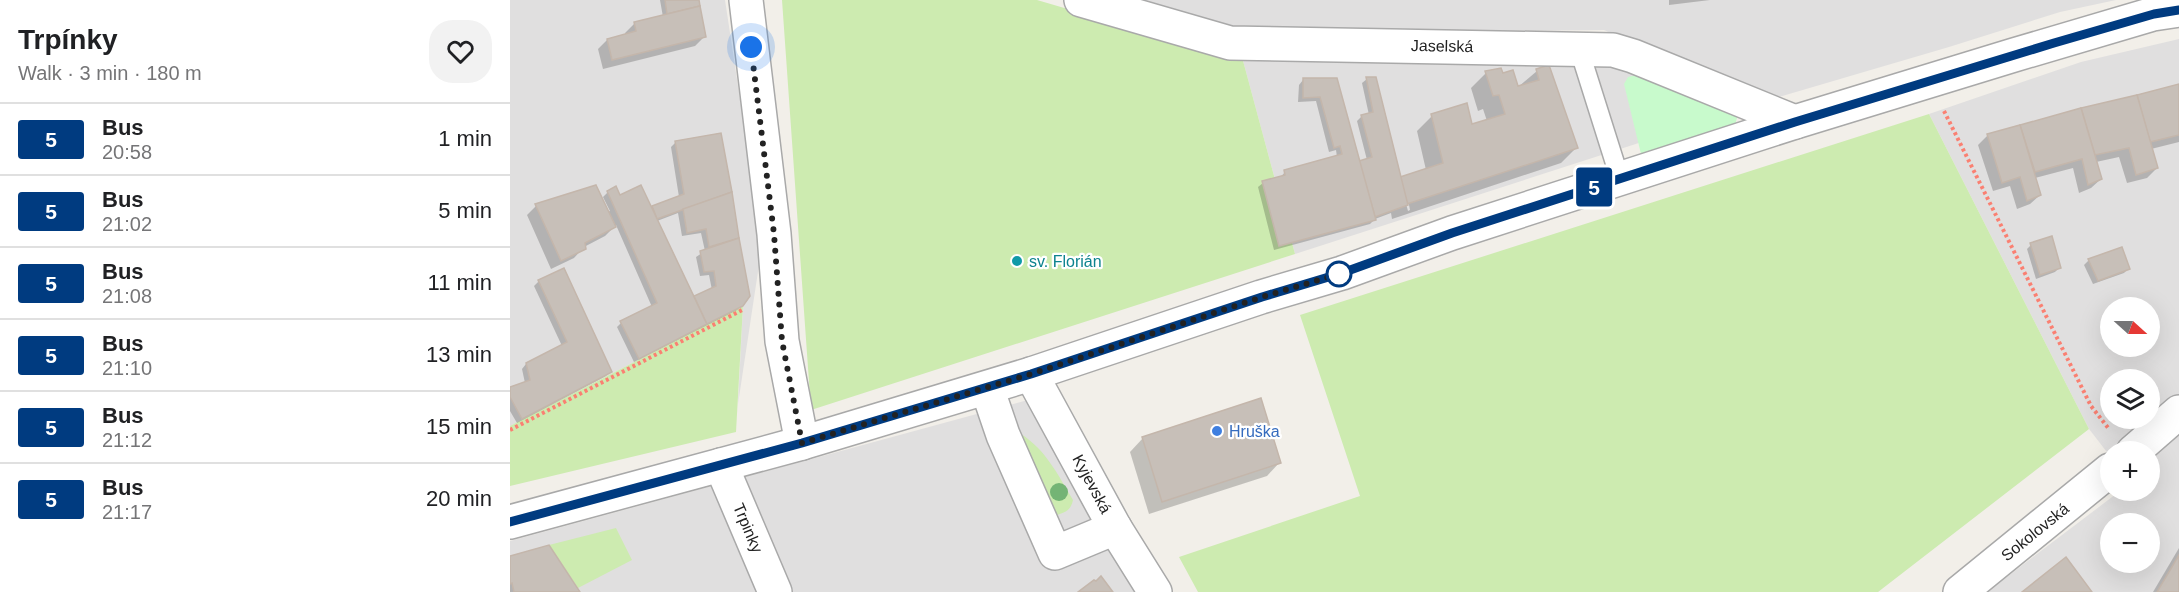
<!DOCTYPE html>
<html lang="en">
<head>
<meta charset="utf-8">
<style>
	:root { --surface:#fff; --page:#f2f2f2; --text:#202124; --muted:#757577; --line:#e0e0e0 }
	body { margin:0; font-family:Arial,sans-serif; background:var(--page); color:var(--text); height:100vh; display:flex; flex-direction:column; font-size:22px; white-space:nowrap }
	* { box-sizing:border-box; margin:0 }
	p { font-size:20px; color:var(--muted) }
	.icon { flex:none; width:33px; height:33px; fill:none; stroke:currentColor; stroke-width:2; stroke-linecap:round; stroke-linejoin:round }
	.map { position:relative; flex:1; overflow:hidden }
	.panel { display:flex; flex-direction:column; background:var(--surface); width:510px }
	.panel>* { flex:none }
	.badge { padding:0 12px; border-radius:4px; font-size:21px; line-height:39px }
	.needle { width:39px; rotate:111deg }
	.tools { position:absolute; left:1590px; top:297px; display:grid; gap:12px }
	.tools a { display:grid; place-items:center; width:60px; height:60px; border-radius:50%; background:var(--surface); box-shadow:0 6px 24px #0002; font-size:30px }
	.you { position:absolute; width:30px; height:30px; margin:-15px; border:4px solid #fff; border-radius:50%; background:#1a73e8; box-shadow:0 0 0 9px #1a73e833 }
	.map>.badge { position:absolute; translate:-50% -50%; box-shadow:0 0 0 3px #fff }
	.round { display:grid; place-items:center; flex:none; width:63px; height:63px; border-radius:24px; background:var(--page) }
	.head { display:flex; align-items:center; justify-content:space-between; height:102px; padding:0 18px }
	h1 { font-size:28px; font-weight:800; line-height:45px }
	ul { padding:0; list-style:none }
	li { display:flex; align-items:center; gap:18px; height:72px; padding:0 18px; border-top:2px solid var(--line) }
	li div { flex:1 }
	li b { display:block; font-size:22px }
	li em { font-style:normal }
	li .badge { min-width:66px; font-weight:700; text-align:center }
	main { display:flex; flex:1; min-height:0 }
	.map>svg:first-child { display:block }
</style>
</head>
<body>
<main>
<section class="panel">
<div class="head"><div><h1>Trpínky</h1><p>Walk · 3 min · 180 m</p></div><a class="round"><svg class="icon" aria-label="heart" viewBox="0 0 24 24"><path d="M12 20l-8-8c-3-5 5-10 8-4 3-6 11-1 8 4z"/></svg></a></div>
<ul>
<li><span class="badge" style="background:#003b80;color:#fff">5</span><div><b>Bus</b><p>20:58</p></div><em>1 min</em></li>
<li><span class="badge" style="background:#003b80;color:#fff">5</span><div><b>Bus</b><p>21:02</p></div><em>5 min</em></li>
<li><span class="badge" style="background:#003b80;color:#fff">5</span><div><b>Bus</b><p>21:08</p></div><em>11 min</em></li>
<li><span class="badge" style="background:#003b80;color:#fff">5</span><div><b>Bus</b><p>21:10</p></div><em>13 min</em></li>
<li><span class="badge" style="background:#003b80;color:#fff">5</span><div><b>Bus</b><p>21:12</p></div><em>15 min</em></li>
<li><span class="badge" style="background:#003b80;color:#fff">5</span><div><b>Bus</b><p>21:17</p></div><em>20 min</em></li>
</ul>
</section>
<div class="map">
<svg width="1669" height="592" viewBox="0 0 1669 592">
	<rect width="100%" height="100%" fill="#f2efe9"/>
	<g fill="#e0dfdf" fill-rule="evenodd">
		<path d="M 0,0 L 215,0 L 252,245 L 228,404 L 233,306 L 0,426 Z"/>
		<path d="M 613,0 L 1606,0 L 1550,12 L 1439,47 L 1255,101 L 1094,30 L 723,33 Z"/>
		<path d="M 1669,39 L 1669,592 L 1477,592 L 1610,491 L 1640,490 L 1640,452 L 1600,452 L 1600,456 L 1579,429 L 1419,114 L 1571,62 ZM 1600,308 L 1640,308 L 1640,346 L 1600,346 ZM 1600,380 L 1640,380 L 1640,418 L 1600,418 ZM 1600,524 L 1640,524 L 1640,562 L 1600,562 Z"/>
		<path d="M 732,57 L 1107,61 L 1228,111 L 785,254 Z"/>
		<path d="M 540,394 L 645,592 L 0,592 L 0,541 Z"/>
	</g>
	<g fill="#cdebb0">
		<path d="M 272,0 L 527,0 L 718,56 L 732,57 L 785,254 L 301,410 Z"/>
		<path d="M 1419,114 L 1579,429 L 1368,592 L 688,592 L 669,557 L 850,496 L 790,315 Z"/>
		<path d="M 233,306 L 226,432 L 0,486 L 0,426 Z"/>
		<path d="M 511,434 C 536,450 548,475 563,500 C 561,509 557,512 547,515 L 543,512 L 513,455 Z"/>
		<path d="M 106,528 L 122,560 L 68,588 L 39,545 Z"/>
	</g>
	<path fill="#c8facc" d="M 1127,75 L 1223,110 L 1227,118 L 1225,125 L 1135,156 L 1131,154 L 1114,84 L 1118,77 Z"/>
	<g fill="#0003" fill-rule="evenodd">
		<path d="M 140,0 L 187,0 L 195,36 L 185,46 L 93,69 L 88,49 L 97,40 L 115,35 L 115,33 L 124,24 L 153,17 L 150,0 Z"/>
		<path d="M 1159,0 L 1200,0 L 1159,5 Z"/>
		<path d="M 1027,71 L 1066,148 L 1051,163 L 882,219 L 881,213 L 865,219 L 860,224 L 764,250 L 748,187 L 753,183 L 770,178 L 775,172 L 827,157 L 826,150 L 819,152 L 806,101 L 788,102 L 789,85 L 793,80 L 826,79 L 849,162 L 857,160 L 847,121 L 852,116 L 859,115 L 852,83 L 857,79 L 890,178 L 916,170 L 907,131 L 922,116 L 961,126 L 977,121 L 973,109 L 968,111 L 961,88 L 976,73 L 992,75 L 1007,88 ZM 897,195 L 900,210 L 898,211 L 894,196 Z"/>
		<path d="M 1669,86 L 1669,142 L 1641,149 L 1647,168 L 1637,178 L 1617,183 L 1609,157 L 1586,162 L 1591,179 L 1581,188 L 1569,193 L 1563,168 L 1525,178 L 1530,195 L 1520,204 L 1507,209 L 1500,186 L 1483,191 L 1468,145 L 1478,135 Z"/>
		<path d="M 210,135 L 238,296 L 227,310 L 124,362 L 107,327 L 111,323 L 142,307 L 106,225 L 95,236 L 74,247 L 64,258 L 41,269 L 17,215 L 26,206 L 97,212 L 100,211 L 93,197 L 98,192 L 141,208 L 169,197 L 161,147 L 166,142 ZM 168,213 L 172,236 L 191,233 L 195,251 L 186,257 L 190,276 L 199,275 L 202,290 L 184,298 L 147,221 Z"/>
		<path d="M 1521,245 L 1550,267 L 1545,272 L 1526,279 L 1517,249 Z"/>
		<path d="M 1579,260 L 1618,269 L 1614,273 L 1583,284 L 1574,265 Z"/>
		<path d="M 29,281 L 100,371 L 96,376 L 7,423 L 0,411 L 0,388 L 15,383 L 12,369 L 16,364 L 52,346 L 24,286 Z"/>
		<path d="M 633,438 L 770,462 L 757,476 L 639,514 L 620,452 Z"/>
		<path d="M 1669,548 L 1669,592 L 1643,592 Z"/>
		<path d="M 0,558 L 69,592 L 0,592 Z"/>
	</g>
	<g fill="#c7bfb8" stroke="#c4b6ab" stroke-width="1.5">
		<path d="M 155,0 L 189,0 L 190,6 L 157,14 Z"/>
		<path d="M 190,6 L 196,37 L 102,60 L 97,39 L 126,31 L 124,22 Z"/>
		<path d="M 1039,65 L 1068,148 L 897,204 L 890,177 L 933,163 L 921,114 L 957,103 L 962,124 L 995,114 L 989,95 L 983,96 L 975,71 L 991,68 L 993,73 L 1003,70 L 1008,86 L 1029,80 L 1026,69 Z"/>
		<path d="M 856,77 L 866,77 L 898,205 L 865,217 L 849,161 L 862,157 L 851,115 L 863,112 Z"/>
		<path d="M 793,78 L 827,78 L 866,220 L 769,246 L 752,181 L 775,175 L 774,170 L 832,154 L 830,146 L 824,148 L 810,97 L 793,98 Z"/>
		<path d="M 1669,84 L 1669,135 L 1640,142 L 1627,95 Z"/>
		<path d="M 1627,95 L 1648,168 L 1626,175 L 1619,148 L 1585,155 L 1571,108 Z"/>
		<path d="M 1571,108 L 1592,179 L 1578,185 L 1572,159 L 1525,172 L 1510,125 Z"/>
		<path d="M 1510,125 L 1531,195 L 1517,201 L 1510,177 L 1492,183 L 1477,134 Z"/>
		<path d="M 211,133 L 222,192 L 147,219 L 142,206 L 174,194 L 165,141 Z"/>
		<path d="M 86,185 L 106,227 L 75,243 L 76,249 L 51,261 L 25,204 Z"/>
		<path d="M 131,185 L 197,324 L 129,359 L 110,321 L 147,303 L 97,191 L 106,186 L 110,195 Z"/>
		<path d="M 222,192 L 229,238 L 199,247 L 196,229 L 177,233 L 173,209 Z"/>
		<path d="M 1542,236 L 1551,268 L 1530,275 L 1520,243 Z"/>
		<path d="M 229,238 L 240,296 L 233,306 L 197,324 L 184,296 L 206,286 L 204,271 L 194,272 L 190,251 Z"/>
		<path d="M 1612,247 L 1620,269 L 1588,281 L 1578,259 Z"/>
		<path d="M 54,268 L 102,372 L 12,419 L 0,397 L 0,387 L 20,380 L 16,363 L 57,342 L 28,280 Z"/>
		<path d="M 751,398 L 771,463 L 652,502 L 632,437 Z"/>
		<path d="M 39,545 L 70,592 L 4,592 L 2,583 L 0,584 L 0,556 Z"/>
		<path d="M 1669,555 L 1669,592 L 1647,592 Z"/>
		<path d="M 1556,557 L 1582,592 L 1512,592 Z"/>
		<path d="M 591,576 L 603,592 L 568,592 L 584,580 L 586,581 Z"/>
	</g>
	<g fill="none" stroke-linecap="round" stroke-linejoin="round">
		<defs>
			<path id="service" d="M 1069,49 L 1110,179"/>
			<g id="minor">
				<path d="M 236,0 L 264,234 L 272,341 L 292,443"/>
				<path d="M 571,0 L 720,43 L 1103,50 L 1123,56 L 1285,122"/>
				<path d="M 521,374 L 605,528 L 645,592"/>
				<path d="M 477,388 L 493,435 L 545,553 L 605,528"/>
				<path d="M 1623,452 L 1669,412"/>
				<path d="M 211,465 L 265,592"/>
				<path d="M 1450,592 L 1600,470"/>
			</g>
			<path id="tertiary" d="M 0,522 L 292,443 L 521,374 L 751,297 L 832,273 L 942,233 L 1285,122 L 1504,55 L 1643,14 L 1669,10"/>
		</defs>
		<use href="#service" stroke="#a9a9a9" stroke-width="21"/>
		<use href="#minor" stroke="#a9a9a9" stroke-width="36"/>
		<use href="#tertiary" stroke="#a9a9a9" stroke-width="36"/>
		<g stroke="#fa8072" stroke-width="4" stroke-dasharray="3 3" stroke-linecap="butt">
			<path d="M 1434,111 L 1581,406 L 1599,429"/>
			<path d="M 0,430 L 234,309"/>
		</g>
		<use href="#service" stroke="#fff" stroke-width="18"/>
		<use href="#minor" stroke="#fff" stroke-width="33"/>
		<use href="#tertiary" stroke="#fff" stroke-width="33"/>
	</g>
	<circle fill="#74b475" cx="549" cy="492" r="9"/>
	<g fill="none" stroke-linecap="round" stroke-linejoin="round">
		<defs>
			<path id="line" d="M 0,522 L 292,443 L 521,374 L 752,297 L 832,273 L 942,233 L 1285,122 L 1544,43 L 1644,14 L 1669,10"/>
		</defs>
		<use href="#line" stroke="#fff" stroke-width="14"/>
		<use href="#line" stroke="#003b80" stroke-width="9"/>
		<path stroke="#222" stroke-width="6" stroke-dasharray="0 10.8" d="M 241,47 L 264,234 L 272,341 L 292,443 L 521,374 L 752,297 L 832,273 L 829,274"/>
	</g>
	<circle fill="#0f9aa8" stroke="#fff" stroke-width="2" cx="507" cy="261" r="6"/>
	<circle fill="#fff" stroke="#003b80" stroke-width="3" cx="829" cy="274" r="12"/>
	<circle fill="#3f7fe0" stroke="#fff" stroke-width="2" cx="707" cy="431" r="6"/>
	<g text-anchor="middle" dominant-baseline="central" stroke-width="4.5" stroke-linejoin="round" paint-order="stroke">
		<g font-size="16" fill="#222" stroke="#fff">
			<text transform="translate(932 46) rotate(1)">Jaselská</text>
			<text transform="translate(582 484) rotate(62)">Kyjevská</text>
			<text transform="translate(238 528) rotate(67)">Trpinky</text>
			<text transform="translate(1525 532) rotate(-39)">Sokolovská</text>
		</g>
		<g font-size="16" fill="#0d838f" stroke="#fff" text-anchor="start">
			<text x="519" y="261">sv. Florián</text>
		</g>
		<g font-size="16" fill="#366cbe" stroke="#fff" text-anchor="start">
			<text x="719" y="431">Hruška</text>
		</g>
	</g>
</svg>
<div class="tools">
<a><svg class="needle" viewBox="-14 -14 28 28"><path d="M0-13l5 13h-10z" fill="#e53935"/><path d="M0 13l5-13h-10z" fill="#757577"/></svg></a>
<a><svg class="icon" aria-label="layers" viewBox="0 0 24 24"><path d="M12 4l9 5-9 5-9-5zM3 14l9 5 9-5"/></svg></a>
<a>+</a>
<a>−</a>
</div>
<div class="you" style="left:241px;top:47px"></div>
<b class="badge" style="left:1084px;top:187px;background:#003b80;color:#fff">5</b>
</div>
</main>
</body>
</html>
